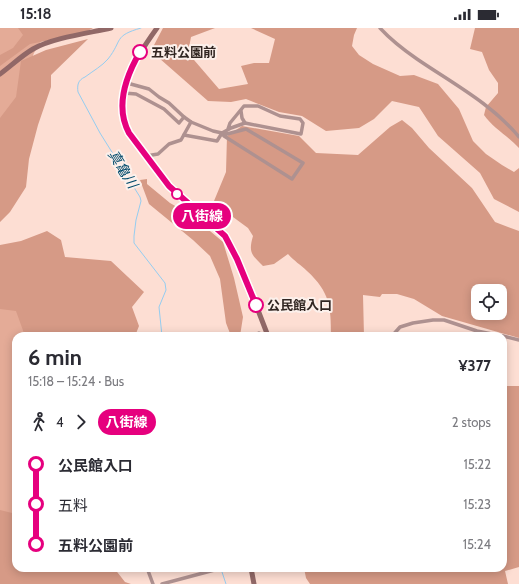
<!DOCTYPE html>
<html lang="en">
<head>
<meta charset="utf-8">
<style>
	:root { --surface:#fff; --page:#f7f7f7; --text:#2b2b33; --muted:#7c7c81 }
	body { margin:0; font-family:Cabin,"Noto Sans JP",sans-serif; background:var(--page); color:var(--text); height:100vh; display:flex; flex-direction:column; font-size:15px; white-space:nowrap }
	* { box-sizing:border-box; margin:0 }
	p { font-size:13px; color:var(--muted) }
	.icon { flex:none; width:22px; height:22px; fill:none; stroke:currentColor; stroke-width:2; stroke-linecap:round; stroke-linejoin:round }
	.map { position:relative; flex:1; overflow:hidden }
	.side { position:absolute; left:12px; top:304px; width:495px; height:240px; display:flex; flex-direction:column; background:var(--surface); border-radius:12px; box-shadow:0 2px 10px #0003 }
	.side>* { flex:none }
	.badge { padding:0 8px; border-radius:13px; font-size:14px; line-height:26px }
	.fabs { position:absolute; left:471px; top:256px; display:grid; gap:8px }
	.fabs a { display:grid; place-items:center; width:36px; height:36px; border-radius:8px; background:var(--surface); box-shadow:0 2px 10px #0003; font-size:20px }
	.map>.badge { position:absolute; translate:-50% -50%; box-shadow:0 0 0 2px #fff }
	.legs { display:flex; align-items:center; gap:6px; height:44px; padding:0 16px; font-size:13px }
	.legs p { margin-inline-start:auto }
	.headline { display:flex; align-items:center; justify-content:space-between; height:68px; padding:0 16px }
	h1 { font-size:22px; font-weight:700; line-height:30px }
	ul { padding:0 16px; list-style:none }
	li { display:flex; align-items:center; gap:14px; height:40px; font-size:15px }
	li i { display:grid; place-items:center; width:6px; height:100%; margin:0 5px; background:currentColor }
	li i::after { content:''; width:10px; height:10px; margin:-5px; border:3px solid; border-radius:50%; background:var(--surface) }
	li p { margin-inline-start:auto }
	li:first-child i { background:linear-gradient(#0000 50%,currentColor 0) }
	li:last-child i { background:linear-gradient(currentColor 50%,#0000 0) }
	.status { display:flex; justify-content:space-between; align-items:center; height:28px; padding:0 20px; background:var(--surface); direction:ltr }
	.status svg { height:11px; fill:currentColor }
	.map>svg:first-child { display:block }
</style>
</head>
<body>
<div class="status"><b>15:18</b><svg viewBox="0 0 49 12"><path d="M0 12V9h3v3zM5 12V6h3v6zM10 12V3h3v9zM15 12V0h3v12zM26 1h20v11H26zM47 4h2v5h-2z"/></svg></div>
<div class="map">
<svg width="519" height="556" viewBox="0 0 519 556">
	<rect width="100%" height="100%" fill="#fdded3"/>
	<g fill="#e4ab97">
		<path d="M 0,0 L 49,0 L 34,25 L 0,115 Z"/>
		<path d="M 0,249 L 36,308 L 16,308 L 16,494 L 0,499 Z"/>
	</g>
	<g fill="#d69a86" fill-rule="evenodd">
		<path d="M 18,0 L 93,0 L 82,6 L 30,16 L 0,38 L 0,27 L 13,20 L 23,7 Z"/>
		<path d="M 163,0 L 215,0 L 191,9 L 188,25 L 219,61 L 248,56 L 241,38 L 254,35 L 269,35 L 275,11 L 251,0 L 357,0 L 354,7 L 352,18 L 359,27 L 373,36 L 400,48 L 414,47 L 438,56 L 459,81 L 473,113 L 486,126 L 502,137 L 514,144 L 519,140 L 519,184 L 494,171 L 480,145 L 438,108 L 419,79 L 392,73 L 374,91 L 359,100 L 326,103 L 302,88 L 279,84 L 246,71 L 231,74 L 208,73 L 159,30 L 153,19 Z"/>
		<path d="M 475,0 L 519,0 L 519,120 C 508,108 493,100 484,87 L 486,79 L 498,65 L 498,55 L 489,42 L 482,24 L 470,21 Z"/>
		<path d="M 88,11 L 51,47 L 51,59 L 38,97 L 29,131 L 26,159 L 10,184 L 0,194 L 0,90 L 16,69 L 21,33 L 46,22 Z"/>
		<path d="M 402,92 L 412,100 L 429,120 L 472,160 L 495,194 L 519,203 L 519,310 L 442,288 L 414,271 L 397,266 L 382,266 L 380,269 L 363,267 L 364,308 L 331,308 C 331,279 330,264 307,243 C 301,237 294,233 288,226 L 274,236 L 263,238 C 252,227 248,225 253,208 L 248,200 L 233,189 L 214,173 L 226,144 L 227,108 L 242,98 L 299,108 L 316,125 L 358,127 L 390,99 ZM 478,263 L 500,263 L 500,285 L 478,285 Z"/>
		<path d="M 147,151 L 147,156 L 170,175 L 191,187 L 223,214 L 234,250 L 243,289 L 240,308 L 231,308 L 226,295 L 220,251 L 210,228 L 193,212 L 149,176 L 140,152 Z"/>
		<path d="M 47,203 L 61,212 L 65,229 L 111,233 L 144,264 L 132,279 L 139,298 L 135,308 L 25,308 L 16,283 L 0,281 L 0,217 L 21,213 Z"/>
		<path d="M 503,358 L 519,358 L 519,539 L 505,543 L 508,556 L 310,556 L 306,550 L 304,540 L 503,540 Z"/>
		<path d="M 0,482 L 16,486 L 16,540 L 114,540 L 125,554 L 131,556 L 0,556 Z"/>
	</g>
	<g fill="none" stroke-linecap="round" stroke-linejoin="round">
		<g stroke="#94cdf1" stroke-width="1">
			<path d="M 141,0 C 113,8 123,12 108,31 C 102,38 93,43 85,49 C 78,52 77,57 78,64 L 100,105 L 140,169 L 141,173 L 136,192 L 134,208 L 134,215 L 165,255 L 166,262 L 159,279 L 162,308"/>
			<path d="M 221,541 L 226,556"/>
		</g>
		<g stroke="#ae9190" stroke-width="3.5">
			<path d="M 380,0 C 391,12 404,22 417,31 C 452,55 492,76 519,109"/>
			<path d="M 127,55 L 149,61 L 159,69 L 169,75 L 184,89 L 191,94 L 213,103 L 222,105 L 231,100 L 245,95 L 301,106 L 303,95 L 300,91 L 280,88 L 258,78 L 244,78 L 230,95 L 228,101"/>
			<path d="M 124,65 L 136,66 L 164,81 L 179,95 L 184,89"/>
			<path d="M 241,83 L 242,90 L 245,95"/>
			<path d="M 246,101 L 303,135 L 292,151 L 224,108 L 222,105 L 227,106 Z"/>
			<path d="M 184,107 L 217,113 L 222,105"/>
			<path d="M 146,128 L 158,126 L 169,116 L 181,112 L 191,94"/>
			<path d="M 255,308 L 259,305 L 264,308"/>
			<path d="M 392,308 L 400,299 L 413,295 L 433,292 L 444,292 L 477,303 L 502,308"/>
			<path d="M 503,308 L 519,312"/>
			<path d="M 147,540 L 153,556"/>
			<path d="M 162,556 L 222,540"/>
		</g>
		<g stroke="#916867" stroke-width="5">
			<path d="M 157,0 C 136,29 110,68 129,105 L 169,158 L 225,208 L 229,214 L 256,277 L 268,308"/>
			<path d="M 0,46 C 11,38 21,28 33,21 C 52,10 89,5 111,0"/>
			<path d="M 251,540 L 254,556"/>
		</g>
	</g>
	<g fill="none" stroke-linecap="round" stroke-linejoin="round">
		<defs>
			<path id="line-1" d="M 140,24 C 126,48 115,79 129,105 L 169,158 L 225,208 L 237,231 L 256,277"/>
		</defs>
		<use href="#line-1" stroke="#fff" stroke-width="9"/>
		<use href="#line-1" stroke="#e6007e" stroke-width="6"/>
	</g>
	<g fill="#fff" stroke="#e6007e" stroke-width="2">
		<circle cx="140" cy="24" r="7"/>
		<circle cx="177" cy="166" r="5"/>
		<circle cx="256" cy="277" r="7"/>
	</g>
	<g text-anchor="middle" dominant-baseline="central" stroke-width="4" stroke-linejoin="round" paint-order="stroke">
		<g font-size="13" font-weight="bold" fill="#312622" stroke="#fcf0eb" text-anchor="start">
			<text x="151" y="24">五料公園前</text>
			<text x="267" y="277">公民館入口</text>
		</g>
		<g font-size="14" font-style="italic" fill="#004a6c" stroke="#fcf0eb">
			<text transform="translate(123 141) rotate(58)">真亀川</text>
		</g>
	</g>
</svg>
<div class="fabs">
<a><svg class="icon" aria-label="locate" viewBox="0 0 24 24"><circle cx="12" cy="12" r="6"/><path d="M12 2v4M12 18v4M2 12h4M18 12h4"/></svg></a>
</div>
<b class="badge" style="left:202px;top:188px;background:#e6007e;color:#fff">八街線</b>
<section class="side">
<div class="headline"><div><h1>6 min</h1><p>15:18 – 15:24 · Bus</p></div><b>¥377</b></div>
<div class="legs"><svg class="icon" aria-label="walk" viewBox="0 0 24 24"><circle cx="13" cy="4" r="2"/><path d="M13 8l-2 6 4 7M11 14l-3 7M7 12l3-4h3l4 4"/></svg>4<svg class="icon" aria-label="forward" viewBox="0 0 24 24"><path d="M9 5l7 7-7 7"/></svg><b class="badge" style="background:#e6007e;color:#fff">八街線</b><p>2 stops</p></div>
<ul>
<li><i style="color:#e6007e"></i><b>公民館入口</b><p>15:22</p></li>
<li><i style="color:#e6007e"></i><span>五料</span><p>15:23</p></li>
<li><i style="color:#e6007e"></i><b>五料公園前</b><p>15:24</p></li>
</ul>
</section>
</div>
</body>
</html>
